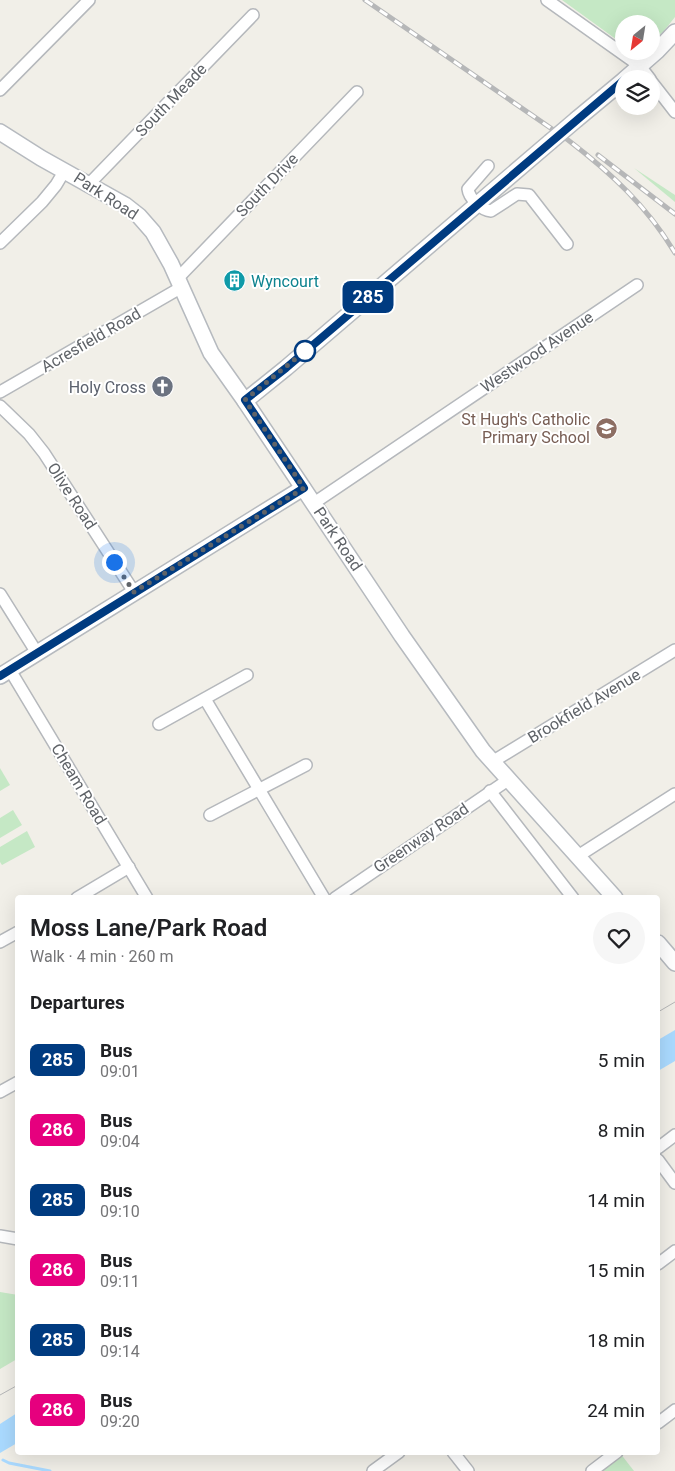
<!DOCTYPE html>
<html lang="en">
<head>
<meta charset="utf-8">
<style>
	:root { --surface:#fff; --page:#f6f6f6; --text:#202124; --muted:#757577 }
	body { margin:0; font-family:Roboto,sans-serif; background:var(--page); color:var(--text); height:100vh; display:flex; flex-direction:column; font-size:19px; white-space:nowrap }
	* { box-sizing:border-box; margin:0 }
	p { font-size:16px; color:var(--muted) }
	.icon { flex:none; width:28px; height:28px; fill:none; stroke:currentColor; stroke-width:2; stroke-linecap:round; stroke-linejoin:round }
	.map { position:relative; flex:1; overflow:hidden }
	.side { position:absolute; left:15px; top:895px; width:645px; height:560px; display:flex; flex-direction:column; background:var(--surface); border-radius:5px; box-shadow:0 5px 20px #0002 }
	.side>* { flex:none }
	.badge { padding:0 10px; border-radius:8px; font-size:18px; line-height:32px }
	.needle { width:32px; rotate:210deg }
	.controls { position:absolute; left:615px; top:15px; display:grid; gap:10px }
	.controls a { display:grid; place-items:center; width:45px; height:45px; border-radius:50%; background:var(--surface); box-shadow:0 5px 20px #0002; font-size:25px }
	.you { position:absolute; width:25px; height:25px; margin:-12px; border:4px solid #fff; border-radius:50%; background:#1a73e8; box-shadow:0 0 0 8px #1a73e833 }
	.map>.badge { position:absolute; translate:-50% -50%; box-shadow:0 0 0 2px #fff }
	h2 { padding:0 15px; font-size:19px; line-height:45px }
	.round { display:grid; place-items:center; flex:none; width:52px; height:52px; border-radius:26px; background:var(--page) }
	.headline { display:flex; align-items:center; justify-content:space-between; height:85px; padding:0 15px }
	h1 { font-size:24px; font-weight:600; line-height:38px }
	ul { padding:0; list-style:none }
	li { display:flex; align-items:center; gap:15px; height:70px; padding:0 15px }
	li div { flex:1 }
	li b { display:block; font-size:19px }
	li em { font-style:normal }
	li .badge { min-width:55px; font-weight:700; text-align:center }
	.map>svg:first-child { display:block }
</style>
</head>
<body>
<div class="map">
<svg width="675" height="1471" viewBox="0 0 675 1471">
	<rect width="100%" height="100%" fill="#f1efe8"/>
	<g fill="#c5e8c5">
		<path d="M 562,0 L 675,0 L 675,17 L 663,32 L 651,41 L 651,24 L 624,24 L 624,45 Z"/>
		<path d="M 634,168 L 675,195 L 675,202 Z"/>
		<path d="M 0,768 L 10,785 L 0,791 Z"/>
		<path d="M 13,810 L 22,825 L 0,838 L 0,818 Z"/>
		<path d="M 27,831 L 35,847 L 2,865 L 0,862 L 0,847 Z"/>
		<path d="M 0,1292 L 18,1295 L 17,1359 L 0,1369 Z"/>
		<path d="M 620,1453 L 634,1471 L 592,1471 Z"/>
	</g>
	<g fill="#aadaff">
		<path d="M 675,1030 L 675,1061 L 658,1071 L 658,1040 Z"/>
		<path d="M 17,1413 L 17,1443 L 0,1453 L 0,1424 Z"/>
	</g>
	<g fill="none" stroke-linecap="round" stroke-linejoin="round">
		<path stroke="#aadaff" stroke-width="3" d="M 3,1460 L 9,1463 L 50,1471"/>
		<defs>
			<g id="street">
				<path d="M 547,0 L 640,66 L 650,79"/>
				<path d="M 651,81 L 675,112"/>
				<path d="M 0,90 L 89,0"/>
				<path d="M 488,166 L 468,189 C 469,198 481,210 491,211 L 517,194 L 529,195 L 567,244"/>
				<path d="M 89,184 L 253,15"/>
				<path d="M 0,243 L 42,202 L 56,185 L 65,170"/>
				<path d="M 178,278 L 357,92"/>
				<path d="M 0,392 L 182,287"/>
				<path d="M 0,406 L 29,434 L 44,453 L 134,592"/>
				<path d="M 314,503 L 637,285"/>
				<path d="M 0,594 L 37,653"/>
				<path d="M 10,670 L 147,898"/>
				<path d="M 205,699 L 324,898"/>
				<path d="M 159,724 L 247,675"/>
				<path d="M 492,762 L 675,650"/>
				<path d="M 490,791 L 573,898"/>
				<path d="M 210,815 L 306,765"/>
				<path d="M 578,856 L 675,794"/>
				<path d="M 77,898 L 129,867"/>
				<path d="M 335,898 L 508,780"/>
				<path d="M 0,942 L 18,932"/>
				<path d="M 0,1092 L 18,1082"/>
				<path d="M 658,1148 L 675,1135"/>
				<path d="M 658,1160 L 675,1183"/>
				<path d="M 0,1236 L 18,1239"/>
				<path d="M 658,1264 L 675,1251"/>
				<path d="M 658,1423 L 675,1410"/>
				<path d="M 453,1452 L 468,1471"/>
				<path d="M 373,1471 L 399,1452"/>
				<path d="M 592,1471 L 617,1452"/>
			</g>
			<g id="secondary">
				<path d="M 625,79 L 657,51 L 675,32"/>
				<path d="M 577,119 L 624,80"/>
				<path d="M 0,132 L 41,158 L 125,205 L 139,216 L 153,232 L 171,264 L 211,353 L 245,401 L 402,636 L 483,751 L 615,898"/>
				<path d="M 245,401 L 286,368 L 550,142"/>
				<path d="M 0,676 L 303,488"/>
				<path d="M 658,943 L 675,963"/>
			</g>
		</defs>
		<use href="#street" stroke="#b5b8bc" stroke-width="14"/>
		<use href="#secondary" stroke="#b6babf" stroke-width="18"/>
		<use href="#street" stroke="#fff" stroke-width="11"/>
		<use href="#secondary" stroke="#fff" stroke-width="15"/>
		<g stroke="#b6b7b8" stroke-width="1">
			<path d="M 658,1012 L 675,1002"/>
			<path d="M 0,1395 L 18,1385"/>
		</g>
		<defs>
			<g id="rail">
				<path d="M 365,0 L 568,140 C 611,173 647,206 675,253"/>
				<path d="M 598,155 L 675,214"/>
			</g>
		</defs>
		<use href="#rail" stroke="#b6b7b8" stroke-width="5"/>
		<use href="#rail" stroke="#fff" stroke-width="3" stroke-dasharray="9" stroke-linecap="butt"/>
		<defs>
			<path id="secondary-bridge" d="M 550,142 L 577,119"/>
		</defs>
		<use href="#secondary-bridge" stroke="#b6babf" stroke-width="18" stroke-linecap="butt"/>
		<use href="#secondary-bridge" stroke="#fff" stroke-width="15"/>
	</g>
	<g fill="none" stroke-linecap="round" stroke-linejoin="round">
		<defs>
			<path id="line" d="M 0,676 L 304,488 L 245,400 L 286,368 L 624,80"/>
		</defs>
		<use href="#line" stroke="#fff" stroke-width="11"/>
		<use href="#line" stroke="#003b80" stroke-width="8"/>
		<path stroke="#5f6368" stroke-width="5" stroke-dasharray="0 9" d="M 114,562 L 134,592 L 304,488 L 245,400 L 305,351"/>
	</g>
	<defs>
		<symbol id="building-disc" viewBox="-11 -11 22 22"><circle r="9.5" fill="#0f9aa8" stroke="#fff"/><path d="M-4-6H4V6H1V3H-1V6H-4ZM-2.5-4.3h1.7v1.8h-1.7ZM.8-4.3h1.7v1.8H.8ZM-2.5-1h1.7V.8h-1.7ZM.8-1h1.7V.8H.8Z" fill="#fff"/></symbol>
		<symbol id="church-disc" viewBox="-11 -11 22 22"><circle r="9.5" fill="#6b7280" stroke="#fff"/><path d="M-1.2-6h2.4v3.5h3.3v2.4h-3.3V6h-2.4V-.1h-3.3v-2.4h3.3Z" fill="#fff"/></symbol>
		<symbol id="school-disc" viewBox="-11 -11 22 22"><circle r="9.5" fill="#8d6e63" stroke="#fff"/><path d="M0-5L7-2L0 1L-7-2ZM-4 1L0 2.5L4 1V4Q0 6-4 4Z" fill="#fff"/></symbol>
	</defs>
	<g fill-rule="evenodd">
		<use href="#building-disc" x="222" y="268" width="25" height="25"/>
		<use href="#church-disc" x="150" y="374" width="25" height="25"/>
		<use href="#school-disc" x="594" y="416" width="25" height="25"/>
	</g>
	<circle fill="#fff" stroke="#003b80" stroke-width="2.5" cx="305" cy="351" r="10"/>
	<g text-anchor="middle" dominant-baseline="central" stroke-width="4" stroke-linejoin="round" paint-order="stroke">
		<g font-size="16" fill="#5f6368" stroke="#fff">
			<text transform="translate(171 100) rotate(-46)">South Meade</text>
			<text transform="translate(267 185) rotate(-46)">South Drive</text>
			<text transform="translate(106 196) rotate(33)">Park Road</text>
			<text transform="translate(91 340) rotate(-30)">Acresfield Road</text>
			<text transform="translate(537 352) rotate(-34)">Westwood Avenue</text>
			<text transform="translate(72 496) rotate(57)">Olive Road</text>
			<text transform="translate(338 539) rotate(56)">Park Road</text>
			<text transform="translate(584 706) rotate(-31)">Brookfield Avenue</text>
			<text transform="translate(79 784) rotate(59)">Cheam Road</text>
			<text transform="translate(421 838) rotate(-34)">Greenway Road</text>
		</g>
		<g font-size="16" fill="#0d838f" stroke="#fff" text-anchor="start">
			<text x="251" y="281">Wyncourt</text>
		</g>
		<g font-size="16" fill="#5b616d" stroke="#fff" text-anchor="end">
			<text x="146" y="387">Holy Cross</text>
		</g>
		<g font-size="16" fill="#785e54" stroke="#fff" text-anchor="end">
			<text x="590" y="419">St Hugh's Catholic<tspan x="590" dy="18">Primary School</tspan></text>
		</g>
	</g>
</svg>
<div class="controls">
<a><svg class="needle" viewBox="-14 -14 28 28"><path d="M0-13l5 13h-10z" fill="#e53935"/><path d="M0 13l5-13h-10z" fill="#757577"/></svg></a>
<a><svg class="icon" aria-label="layers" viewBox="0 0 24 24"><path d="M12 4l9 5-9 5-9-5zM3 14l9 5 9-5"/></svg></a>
</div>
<div class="you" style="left:114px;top:562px"></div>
<b class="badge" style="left:368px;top:297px;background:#003b80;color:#fff">285</b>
<section class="side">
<div class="headline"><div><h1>Moss Lane/Park Road</h1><p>Walk · 4 min · 260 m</p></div><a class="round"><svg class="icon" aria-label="heart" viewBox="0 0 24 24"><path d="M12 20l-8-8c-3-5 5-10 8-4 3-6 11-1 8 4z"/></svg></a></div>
<h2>Departures</h2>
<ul>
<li><span class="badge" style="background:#003b80;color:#fff">285</span><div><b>Bus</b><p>09:01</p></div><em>5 min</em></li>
<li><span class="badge" style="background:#e6007e;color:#fff">286</span><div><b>Bus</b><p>09:04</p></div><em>8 min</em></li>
<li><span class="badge" style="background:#003b80;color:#fff">285</span><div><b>Bus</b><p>09:10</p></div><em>14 min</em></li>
<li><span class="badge" style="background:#e6007e;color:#fff">286</span><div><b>Bus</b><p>09:11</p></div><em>15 min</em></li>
<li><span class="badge" style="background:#003b80;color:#fff">285</span><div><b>Bus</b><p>09:14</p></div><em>18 min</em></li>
<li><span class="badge" style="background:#e6007e;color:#fff">286</span><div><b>Bus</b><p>09:20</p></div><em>24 min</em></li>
</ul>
</section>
</div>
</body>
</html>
